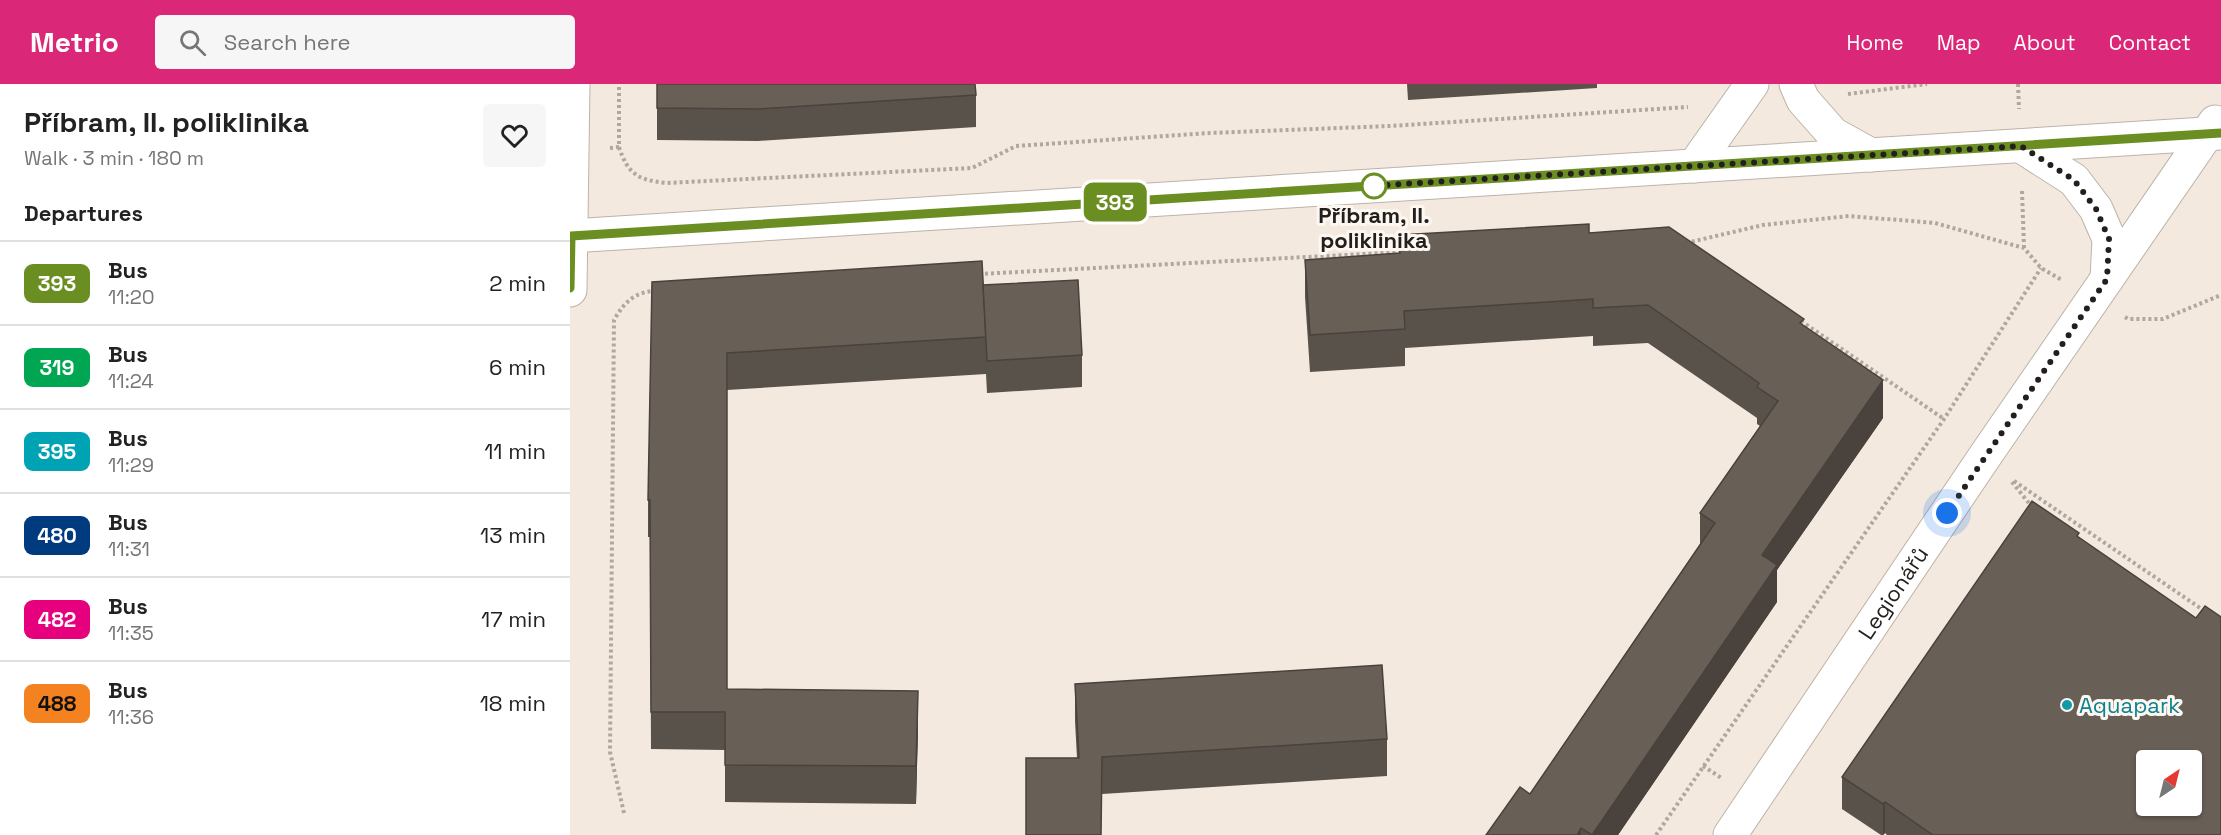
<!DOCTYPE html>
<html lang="en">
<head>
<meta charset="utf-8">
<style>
	:root { --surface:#fff; --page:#f6f6f6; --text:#222; --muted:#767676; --line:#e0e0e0; --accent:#db2777 }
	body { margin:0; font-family:"Space Grotesk",sans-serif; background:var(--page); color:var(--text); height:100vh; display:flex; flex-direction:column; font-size:22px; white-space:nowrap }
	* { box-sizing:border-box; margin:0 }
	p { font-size:20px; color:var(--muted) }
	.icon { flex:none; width:33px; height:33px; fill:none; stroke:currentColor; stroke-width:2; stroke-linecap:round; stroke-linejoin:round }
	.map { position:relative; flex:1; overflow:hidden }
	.panel { display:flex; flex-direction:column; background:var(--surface); width:570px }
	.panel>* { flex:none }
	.badge { padding:0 12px; border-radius:9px; font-size:21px; line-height:39px }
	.needle { width:39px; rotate:35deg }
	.tools { position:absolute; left:1566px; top:666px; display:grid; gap:12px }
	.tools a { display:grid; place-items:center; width:66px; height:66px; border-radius:6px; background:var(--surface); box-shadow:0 2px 4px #0004; font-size:30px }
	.you { position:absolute; width:30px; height:30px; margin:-15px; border:4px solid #fff; border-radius:50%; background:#1a73e8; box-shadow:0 0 0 9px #1a73e833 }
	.map>.badge { position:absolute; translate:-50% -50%; box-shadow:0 0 0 3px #fff }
	h2 { padding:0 24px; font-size:22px; line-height:54px }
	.round { display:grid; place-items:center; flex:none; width:63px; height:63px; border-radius:6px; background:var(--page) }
	.headline { display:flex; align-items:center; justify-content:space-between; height:102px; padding:0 24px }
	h1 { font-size:28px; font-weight:600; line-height:45px }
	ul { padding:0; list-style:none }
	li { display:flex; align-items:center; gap:18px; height:84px; padding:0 24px; border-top:2px solid var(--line) }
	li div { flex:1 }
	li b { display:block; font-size:22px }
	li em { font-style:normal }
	li .badge { min-width:66px; font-weight:700; text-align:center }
	header { display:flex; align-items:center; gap:36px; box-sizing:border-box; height:84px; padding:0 30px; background:var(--accent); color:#fff }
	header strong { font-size:28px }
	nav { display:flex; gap:33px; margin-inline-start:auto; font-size:21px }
	.search { width:420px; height:54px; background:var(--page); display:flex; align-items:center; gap:15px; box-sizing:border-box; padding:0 21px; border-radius:6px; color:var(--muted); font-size:22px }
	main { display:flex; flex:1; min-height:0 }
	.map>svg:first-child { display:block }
</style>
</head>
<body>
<header>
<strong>Metrio</strong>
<div class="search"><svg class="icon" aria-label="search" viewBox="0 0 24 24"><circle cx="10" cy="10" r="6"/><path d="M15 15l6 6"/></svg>Search here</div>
<nav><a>Home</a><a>Map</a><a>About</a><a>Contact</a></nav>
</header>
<main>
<section class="panel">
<div class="headline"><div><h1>Příbram, II. poliklinika</h1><p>Walk · 3 min · 180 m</p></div><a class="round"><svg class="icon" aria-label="heart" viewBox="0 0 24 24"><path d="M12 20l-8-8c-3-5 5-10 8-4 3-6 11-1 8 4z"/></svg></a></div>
<h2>Departures</h2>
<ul>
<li><span class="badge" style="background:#6b8e23;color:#fff">393</span><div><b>Bus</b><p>11:20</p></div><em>2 min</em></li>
<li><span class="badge" style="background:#00a651;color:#fff">319</span><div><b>Bus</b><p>11:24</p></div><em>6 min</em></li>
<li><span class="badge" style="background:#00a3b4;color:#fff">395</span><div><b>Bus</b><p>11:29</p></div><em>11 min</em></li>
<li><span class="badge" style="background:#003b80;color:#fff">480</span><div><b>Bus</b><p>11:31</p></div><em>13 min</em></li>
<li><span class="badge" style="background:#e6007e;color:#fff">482</span><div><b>Bus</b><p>11:35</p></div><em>17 min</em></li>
<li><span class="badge" style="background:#f58220;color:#111">488</span><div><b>Bus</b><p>11:36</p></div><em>18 min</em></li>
</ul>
</section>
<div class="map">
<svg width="1651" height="751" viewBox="0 0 1651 751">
	<rect width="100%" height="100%" fill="#f4e9df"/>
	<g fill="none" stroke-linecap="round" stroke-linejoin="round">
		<defs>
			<g id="street">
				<path d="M 1226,0 L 1233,16 L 1263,50 L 1301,71"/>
				<path d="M 1451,62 L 1504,96 L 1526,125 L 1539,155 L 1537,195"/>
				<path d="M 1124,82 L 1182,0"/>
				<path d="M 0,152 L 1651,49"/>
				<path d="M 0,206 L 3,0"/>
				<path id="s1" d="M 1160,751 L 1415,372 L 1645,38"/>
			</g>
		</defs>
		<use href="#street" stroke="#bcb3a9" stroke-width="35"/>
		<g stroke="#b0a79f" stroke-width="4" stroke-dasharray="3 3" stroke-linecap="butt">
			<path d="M 1448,0 L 1449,25"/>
			<path d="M 1278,10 L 1357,0"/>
			<path d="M 49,63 C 58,91 69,96 96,99 L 402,84 L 446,62 L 640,49 L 820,42 L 1118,23"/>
			<path d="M 40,64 L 49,63 L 49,0"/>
			<path d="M 1452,107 L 1454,164"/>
			<path d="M 1116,159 L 1193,141 L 1279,132 L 1365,139 L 1454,164 L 1471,184 L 1492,196"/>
			<path d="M 409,190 L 833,168"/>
			<path d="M 1555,233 L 1558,235 L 1593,235 L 1651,211"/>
			<path d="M 1231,237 L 1374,335"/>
			<path d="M 1444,397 L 1636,528"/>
			<path d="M 1442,398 L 1462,423"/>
			<path d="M 1133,682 L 1153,695"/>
			<path d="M 54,729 L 40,668 L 44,236 C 54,218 66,207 86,207"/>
			<path d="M 1086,751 L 1374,335 L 1471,184"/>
		</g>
		<use href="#street" stroke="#fff" stroke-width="33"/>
	</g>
	<g fill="#59524b">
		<path d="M 87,0 L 406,11 L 406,43 L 188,57 L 87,56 Z"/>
		<path d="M 837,0 L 1027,0 L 1027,4 L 838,16 Z"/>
		<path d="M 1019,149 L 1234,242 L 1313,334 L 1207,486 L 1207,518 L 1048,751 L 916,751 L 960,710 L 1130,460 L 1130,429 L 1190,342 L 1187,340 L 1187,334 L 1078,259 L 1023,262 L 1023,252 L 835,264 L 835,282 L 740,288 L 735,213 L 735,176 L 829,170 L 829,151 Z"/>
		<path d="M 82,198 L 413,201 L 512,271 L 512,303 L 417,309 L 416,290 L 157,306 L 157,605 L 348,644 L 346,720 L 155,718 L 155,666 L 81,665 L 80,453 L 78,453 L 78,416 Z"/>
		<path d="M 1509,453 L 1651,751 L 1317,751 L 1315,749 L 1313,751 L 1311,751 L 1272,725 L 1272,693 Z"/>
		<path d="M 505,600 L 817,655 L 817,692 L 532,710 L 507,674 L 505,637 Z"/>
	</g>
	<g fill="#49423d">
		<path d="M 1313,296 L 1313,334 L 1207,486 L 1207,518 L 1048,751 L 1022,751 L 1192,471 Z"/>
		<path d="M 348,607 L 348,644 L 346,720 L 346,682 Z"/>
		<path d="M 1315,718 L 1315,749 L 1313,751 L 1313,720 Z"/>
		<path d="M 1011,744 L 1011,751 L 1007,751 Z"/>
	</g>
	<g fill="#685f57" stroke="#49423d" stroke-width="1.5" fill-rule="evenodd">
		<path d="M 87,0 L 405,0 L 406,11 L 188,25 L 87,24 Z"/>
		<path d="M 1019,140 L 1019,149 L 1099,143 L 1234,235 L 1230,239 L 1313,296 L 1192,471 L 1207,481 L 1022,751 L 1011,744 L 1007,751 L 916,751 L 950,703 L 960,710 L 1145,439 L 1130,429 L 1208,317 L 1187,303 L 1189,299 L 1078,221 L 1023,224 L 1023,215 L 834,227 L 835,245 L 740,251 L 735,176 L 830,169 L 829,151 Z"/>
		<path d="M 412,177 L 416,253 L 157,269 L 157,605 L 348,607 L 346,682 L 155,681 L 155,628 L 81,628 L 80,416 L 78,416 L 82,198 Z"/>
		<path d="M 508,196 L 512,271 L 417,277 L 413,201 Z"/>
		<path d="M 1462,417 L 1509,449 L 1507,452 L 1626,534 L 1635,522 L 1651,533 L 1651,751 L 1363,751 L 1315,718 L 1313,720 L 1272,693 ZM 1576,676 L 1622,676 L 1622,722 L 1576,722 Z"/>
		<path d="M 812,581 L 817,655 L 532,673 L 531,751 L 456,751 L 456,674 L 509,674 L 505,600 Z"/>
	</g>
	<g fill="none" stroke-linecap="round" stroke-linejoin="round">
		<defs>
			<path id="line" d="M 0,204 L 1,152 L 1651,49"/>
		</defs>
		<use href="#line" stroke="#fff" stroke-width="14"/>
		<use href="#line" stroke="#6b8e23" stroke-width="9"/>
		<path stroke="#231f1c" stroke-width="6" stroke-dasharray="0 10.8" d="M 804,102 L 800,102 L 1451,62 L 1504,96 L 1526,125 L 1539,155 L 1537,195 L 1377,429"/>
	</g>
	<circle fill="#fff" stroke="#6b8e23" stroke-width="3" cx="804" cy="102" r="12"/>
	<circle fill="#0f9aa8" stroke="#fdf7f1" stroke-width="2" cx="1497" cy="621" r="6"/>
	<g text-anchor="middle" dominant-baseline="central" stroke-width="6" stroke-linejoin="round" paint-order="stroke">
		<g font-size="22" font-weight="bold" fill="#231f1c" stroke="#fdf7f1">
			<text x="804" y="131">Příbram, II.<tspan x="804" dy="25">poliklinika</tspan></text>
		</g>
		<g font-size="22" fill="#231f1c" stroke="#fdf7f1">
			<text stroke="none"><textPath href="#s1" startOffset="292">Legionářů</textPath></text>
		</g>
		<g font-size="22" fill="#0d838f" stroke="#fdf7f1" text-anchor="start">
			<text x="1509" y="621">Aquapark</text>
		</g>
	</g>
</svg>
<div class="tools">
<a><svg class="needle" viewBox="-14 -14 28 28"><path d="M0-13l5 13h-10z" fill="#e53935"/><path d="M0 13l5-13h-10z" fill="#767676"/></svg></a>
</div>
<div class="you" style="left:1377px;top:429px"></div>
<b class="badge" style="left:545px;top:118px;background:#6b8e23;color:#fff">393</b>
</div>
</main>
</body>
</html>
